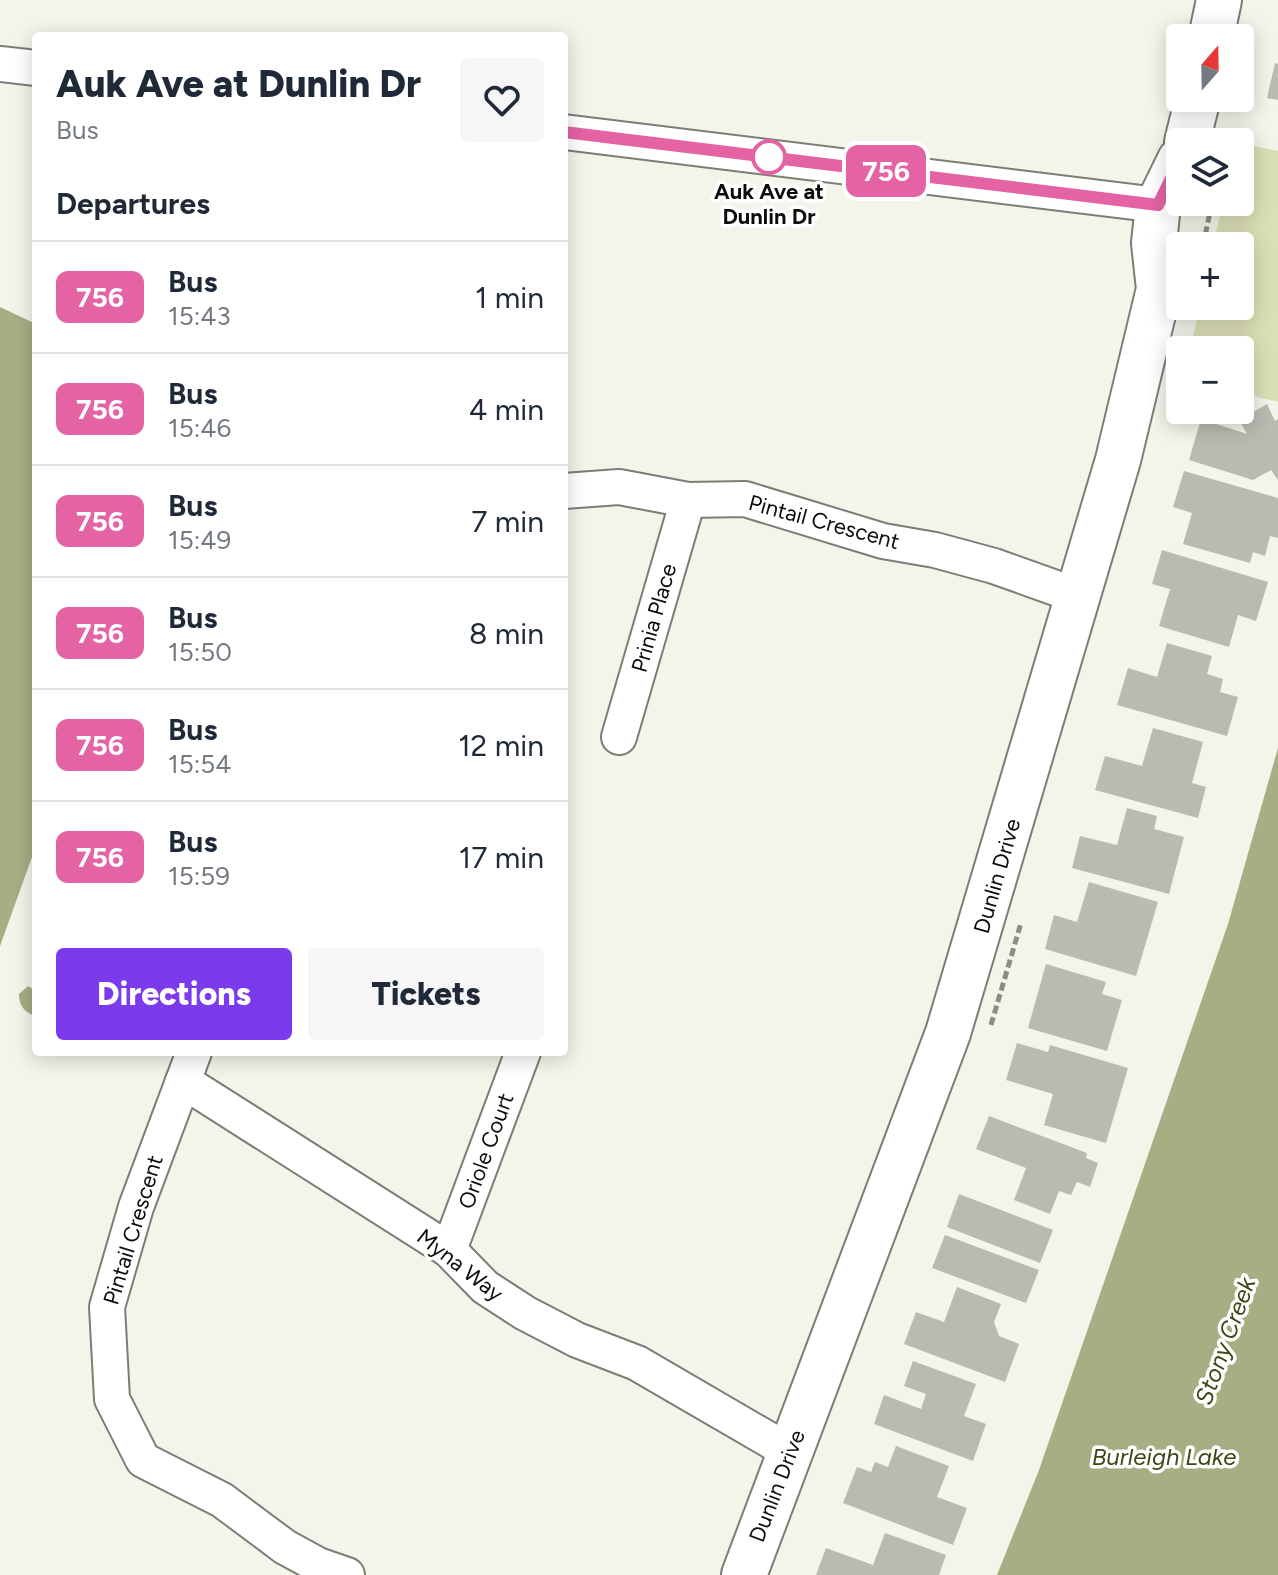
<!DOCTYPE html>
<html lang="en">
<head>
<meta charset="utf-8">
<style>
	:root { --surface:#fff; --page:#f6f6f7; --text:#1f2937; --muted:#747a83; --line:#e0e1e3; --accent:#7c3aed }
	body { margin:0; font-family:Figtree,sans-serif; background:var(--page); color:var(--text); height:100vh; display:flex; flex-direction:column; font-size:30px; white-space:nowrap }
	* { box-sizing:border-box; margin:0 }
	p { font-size:26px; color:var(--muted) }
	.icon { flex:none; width:44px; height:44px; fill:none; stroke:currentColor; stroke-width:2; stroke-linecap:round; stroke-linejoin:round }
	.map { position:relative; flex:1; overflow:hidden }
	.panel { position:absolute; left:32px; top:32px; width:536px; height:1024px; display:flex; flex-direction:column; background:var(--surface); border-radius:8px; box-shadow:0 4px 20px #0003 }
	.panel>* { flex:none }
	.badge { padding:0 16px; border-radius:12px; font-size:28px; line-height:52px }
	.needle { width:52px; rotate:20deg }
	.buttons { position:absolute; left:1166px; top:24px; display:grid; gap:16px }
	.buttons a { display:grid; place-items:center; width:88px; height:88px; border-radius:8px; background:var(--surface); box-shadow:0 4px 20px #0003; font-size:40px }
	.map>.badge { position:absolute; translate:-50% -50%; box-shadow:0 0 0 4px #fff }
	h2 { padding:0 24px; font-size:30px; line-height:72px }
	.round { display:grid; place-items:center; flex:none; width:84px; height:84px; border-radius:8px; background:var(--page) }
	.summary { display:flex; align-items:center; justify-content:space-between; height:136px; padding:0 24px }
	h1 { font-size:38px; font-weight:800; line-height:60px }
	.cta { display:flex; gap:16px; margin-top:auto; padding:16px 24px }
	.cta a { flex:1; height:92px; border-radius:8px; background:var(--accent); color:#fff; font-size:32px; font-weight:800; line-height:92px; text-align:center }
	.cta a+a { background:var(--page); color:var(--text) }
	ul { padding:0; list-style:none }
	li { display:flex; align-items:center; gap:24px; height:112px; padding:0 24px; border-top:2px solid var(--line) }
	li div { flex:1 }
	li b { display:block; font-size:30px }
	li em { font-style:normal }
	li .badge { min-width:88px; font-weight:700; text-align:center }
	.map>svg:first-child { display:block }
</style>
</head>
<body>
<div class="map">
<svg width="1278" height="1575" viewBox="0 0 1278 1575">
	<rect width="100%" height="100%" fill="#f3f5eb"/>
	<path fill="#dbdfb6" d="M 1240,143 L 1278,151 L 1278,402 L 1240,393 L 1240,350 L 1190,350 L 1200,306 L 1240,306 L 1240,246 L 1213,246 L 1223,202 L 1240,202 Z"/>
	<g fill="#a8ad84">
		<path d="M 0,307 L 36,324 L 36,846 L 0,946 Z"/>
		<path d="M 1278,748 L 1278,1575 L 997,1575 L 1039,1470 L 1228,924 Z"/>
		<path d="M 28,986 L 36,991 L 36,1016 C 24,1013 19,1005 19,994 Z"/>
	</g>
	<g fill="#b9bab1">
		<path d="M 1275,63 L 1278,64 L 1278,100 L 1267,98 Z"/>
		<path d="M 1267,404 L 1275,421 L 1278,419 L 1278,480 L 1271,470 L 1253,480 L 1189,460 L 1201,419 L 1247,434 L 1239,420 Z"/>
		<path d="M 1184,471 L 1278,498 L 1278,538 L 1270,536 L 1265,556 L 1253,552 L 1250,563 L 1183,544 L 1192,513 L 1173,507 Z"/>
		<path d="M 1162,550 L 1268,582 L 1256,621 L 1238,615 L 1229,647 L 1159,626 L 1170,589 L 1152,584 Z"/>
		<path d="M 1167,643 L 1212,656 L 1207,674 L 1223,679 L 1220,692 L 1238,697 L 1227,736 L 1117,705 L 1128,668 L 1157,677 Z"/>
		<path d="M 1153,728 L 1203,742 L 1192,783 L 1206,787 L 1198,818 L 1095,790 L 1105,756 L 1142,766 Z"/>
		<path d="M 1127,808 L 1157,816 L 1154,829 L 1184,837 L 1169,894 L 1072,868 L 1080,836 L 1117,845 Z"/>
		<path d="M 1089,882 L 1158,902 L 1136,976 L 1045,949 L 1054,915 L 1077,922 Z"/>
		<path d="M 1046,964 L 1106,982 L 1102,994 L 1122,1000 L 1107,1051 L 1028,1028 Z"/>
		<path d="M 1017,1043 L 1048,1052 L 1050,1045 L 1128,1068 L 1106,1143 L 1044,1125 L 1053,1094 L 1006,1080 Z"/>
		<path d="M 989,1116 L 1087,1153 L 1086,1158 L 1098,1163 L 1090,1187 L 1077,1182 L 1071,1195 L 1059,1191 L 1050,1214 L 1014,1200 L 1026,1168 L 976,1149 Z"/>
		<path d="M 959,1194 L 1053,1230 L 1040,1263 L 947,1227 Z"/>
		<path d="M 945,1235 L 1039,1270 L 1026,1303 L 932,1268 Z"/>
		<path d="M 957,1287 L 1001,1304 L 994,1322 L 999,1336 L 1019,1344 L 1005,1382 L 904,1344 L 916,1312 L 944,1322 Z"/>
		<path d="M 913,1361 L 976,1384 L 964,1416 L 986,1424 L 973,1461 L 874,1424 L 884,1395 L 921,1409 L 926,1394 L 904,1386 Z"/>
		<path d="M 896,1446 L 949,1466 L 937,1497 L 967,1508 L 953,1545 L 843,1503 L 857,1467 L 871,1472 L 875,1462 L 888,1467 Z"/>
		<path d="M 885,1533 L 946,1555 L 939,1575 L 816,1575 L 826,1548 L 873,1565 Z"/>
	</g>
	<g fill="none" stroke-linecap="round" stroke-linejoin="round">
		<defs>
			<g id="street">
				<path d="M 0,64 L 36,68"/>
				<path d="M 564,132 L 1158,205"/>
				<path d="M 564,491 L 619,487 L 688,500 L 745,499 L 883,541 L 935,550 L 994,566 L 1078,596"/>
				<path d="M 619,737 L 688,500"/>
				<path d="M 194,1052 L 136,1207 L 107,1307 L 112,1399 L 143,1460 L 222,1500 L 285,1547 L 318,1565 L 347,1575"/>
				<path d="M 183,1081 L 449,1250 L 485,1287 L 525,1313 L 577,1340 L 637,1363 L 790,1452"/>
				<path d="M 449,1250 L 523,1052"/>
			</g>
			<g id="secondary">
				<path d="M 1211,38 L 1219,0"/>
				<path d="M 1187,142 L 1198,98"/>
				<path d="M 744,1575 L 948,1033 L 1118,460 L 1159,289 L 1154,243 L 1158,205 L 1180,160"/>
			</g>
		</defs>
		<use href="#street" stroke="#7c7e75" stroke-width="38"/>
		<use href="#secondary" stroke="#7c7e75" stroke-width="48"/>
		<g stroke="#8c8d86" stroke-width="5" stroke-dasharray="8 4" stroke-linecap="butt">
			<path d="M 1203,246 L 1212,202"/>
			<path d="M 991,1025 L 1021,923"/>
		</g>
		<use href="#street" stroke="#fff" stroke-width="34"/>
		<use href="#secondary" stroke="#fff" stroke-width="44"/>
	</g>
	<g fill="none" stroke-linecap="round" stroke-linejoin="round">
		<defs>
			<path id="line" d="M 564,132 L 1158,205 L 1180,160"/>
		</defs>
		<use href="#line" stroke="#fff" stroke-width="18"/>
		<use href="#line" stroke="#e463a4" stroke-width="12"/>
	</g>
	<circle fill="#fff" stroke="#e463a4" stroke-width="4" cx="769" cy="157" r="16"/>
	<g text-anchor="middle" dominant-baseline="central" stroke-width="7" stroke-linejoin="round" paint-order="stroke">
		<g font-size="22" font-weight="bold" fill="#0c0c09" stroke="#fff">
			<text x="769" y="191">Auk Ave at<tspan x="769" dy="25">Dunlin Dr</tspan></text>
		</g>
		<g font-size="22" fill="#0c0c09" stroke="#fff">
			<text transform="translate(824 522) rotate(15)">Pintail Crescent</text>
			<text transform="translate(654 618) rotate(-74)">Prinia Place</text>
			<text transform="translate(997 876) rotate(-74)">Dunlin Drive</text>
			<text transform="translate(486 1151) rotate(-70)">Oriole Court</text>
			<text transform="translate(133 1230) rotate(-73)">Pintail Crescent</text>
			<text transform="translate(460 1265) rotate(38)">Myna Way</text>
			<text transform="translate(777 1486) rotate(-69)">Dunlin Drive</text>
		</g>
		<g font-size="24" font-style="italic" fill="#424514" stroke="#fff">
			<text transform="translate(1225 1341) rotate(-70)">Stony Creek</text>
			<text x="1164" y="1456">Burleigh Lake</text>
		</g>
	</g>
</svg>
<div class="buttons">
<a><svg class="needle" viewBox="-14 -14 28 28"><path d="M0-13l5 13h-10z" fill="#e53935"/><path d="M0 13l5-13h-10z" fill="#747a83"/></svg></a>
<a><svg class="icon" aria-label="layers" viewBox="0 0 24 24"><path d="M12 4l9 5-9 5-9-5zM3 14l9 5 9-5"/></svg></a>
<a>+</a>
<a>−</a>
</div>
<b class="badge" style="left:886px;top:171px;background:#e463a4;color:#fff">756</b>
<section class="panel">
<div class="summary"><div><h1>Auk Ave at Dunlin Dr</h1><p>Bus</p></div><a class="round"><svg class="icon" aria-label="heart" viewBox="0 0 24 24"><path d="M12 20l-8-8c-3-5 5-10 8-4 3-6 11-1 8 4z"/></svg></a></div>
<h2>Departures</h2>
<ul>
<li><span class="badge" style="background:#e463a4;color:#fff">756</span><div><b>Bus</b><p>15:43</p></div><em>1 min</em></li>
<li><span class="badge" style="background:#e463a4;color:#fff">756</span><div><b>Bus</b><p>15:46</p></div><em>4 min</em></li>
<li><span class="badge" style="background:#e463a4;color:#fff">756</span><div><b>Bus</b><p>15:49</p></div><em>7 min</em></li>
<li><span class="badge" style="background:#e463a4;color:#fff">756</span><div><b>Bus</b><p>15:50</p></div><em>8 min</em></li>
<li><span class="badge" style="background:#e463a4;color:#fff">756</span><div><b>Bus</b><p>15:54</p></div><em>12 min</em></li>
<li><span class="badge" style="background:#e463a4;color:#fff">756</span><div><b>Bus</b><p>15:59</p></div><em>17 min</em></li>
</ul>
<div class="cta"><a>Directions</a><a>Tickets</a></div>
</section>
</div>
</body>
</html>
